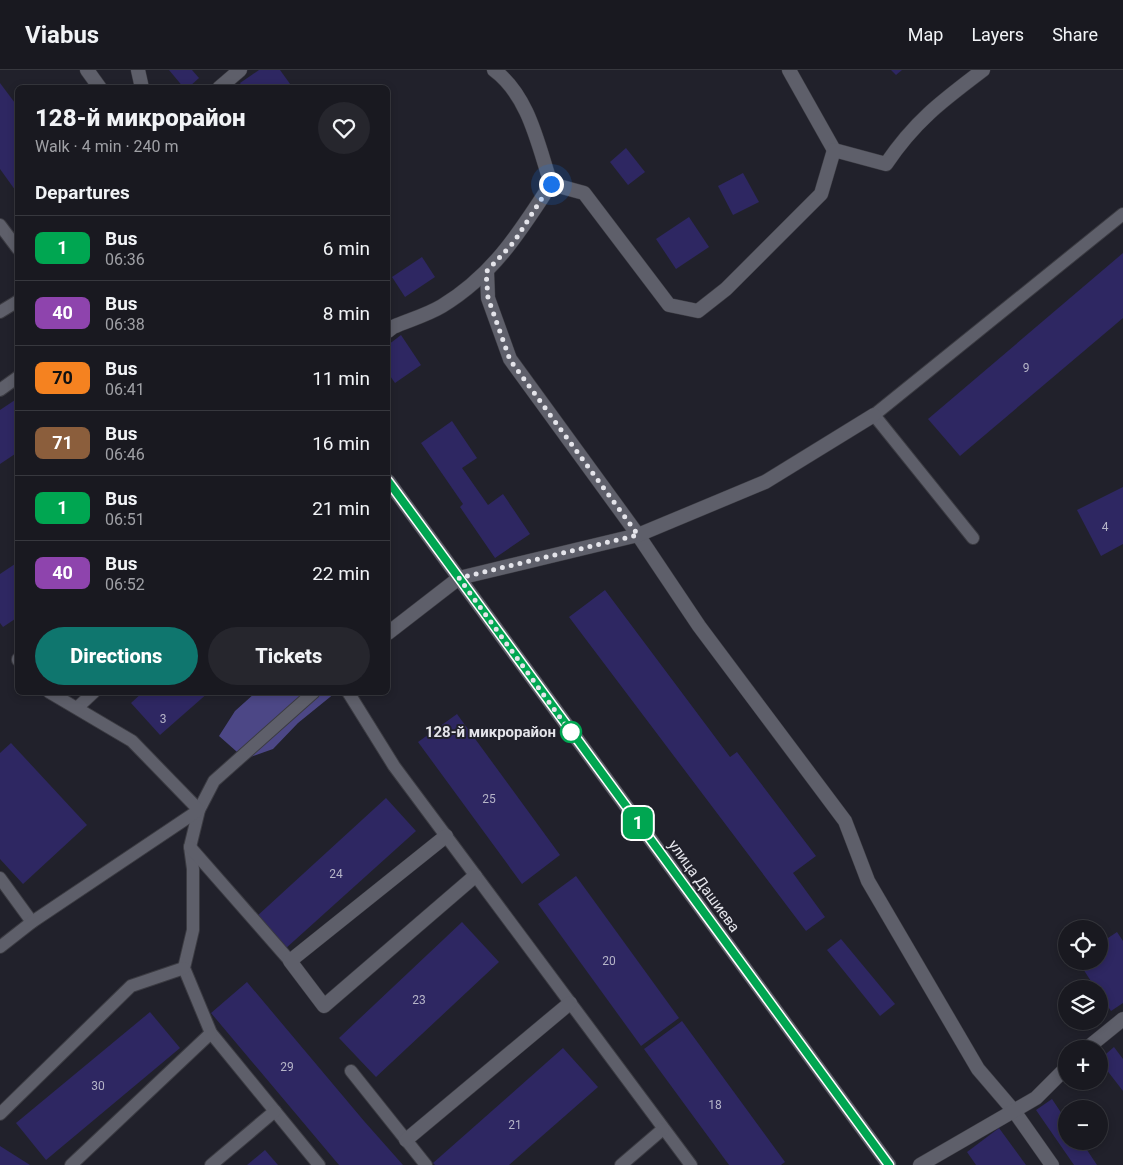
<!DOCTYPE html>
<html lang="en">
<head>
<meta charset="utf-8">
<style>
	:root { --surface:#191920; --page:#26262d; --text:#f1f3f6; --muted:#9fa0a5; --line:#37383e; --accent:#0f766e }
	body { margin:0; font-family:Roboto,sans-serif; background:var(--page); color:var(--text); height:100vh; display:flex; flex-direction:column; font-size:19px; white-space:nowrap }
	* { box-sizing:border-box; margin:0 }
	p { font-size:16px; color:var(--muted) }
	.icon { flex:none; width:28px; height:28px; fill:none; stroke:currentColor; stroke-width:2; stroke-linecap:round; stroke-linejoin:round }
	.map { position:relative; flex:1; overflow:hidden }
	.panel { position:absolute; left:15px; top:15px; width:375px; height:610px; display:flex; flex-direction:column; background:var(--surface); border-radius:8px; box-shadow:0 2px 8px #0003,0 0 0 1px var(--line) }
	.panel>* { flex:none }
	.badge { padding:0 10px; border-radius:8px; font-size:18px; line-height:32px }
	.tools { position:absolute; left:1058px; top:850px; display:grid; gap:10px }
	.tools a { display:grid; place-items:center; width:50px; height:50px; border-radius:50%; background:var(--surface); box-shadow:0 2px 8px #0003,0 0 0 1px var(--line); font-size:25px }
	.you { position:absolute; width:25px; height:25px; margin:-12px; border:4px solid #fff; border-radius:50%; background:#1a73e8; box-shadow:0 0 0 8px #1a73e833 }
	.map>.badge { position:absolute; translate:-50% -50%; box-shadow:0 0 0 2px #fff }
	h2 { padding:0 20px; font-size:19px; line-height:45px }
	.round { display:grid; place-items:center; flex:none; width:52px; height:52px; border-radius:26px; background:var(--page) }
	.summary { display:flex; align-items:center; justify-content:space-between; height:85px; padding:0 20px }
	h1 { font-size:24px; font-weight:800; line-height:38px }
	.action { display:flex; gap:10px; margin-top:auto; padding:10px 20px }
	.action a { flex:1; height:58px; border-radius:30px; background:var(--accent); color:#fff; font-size:20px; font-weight:800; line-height:58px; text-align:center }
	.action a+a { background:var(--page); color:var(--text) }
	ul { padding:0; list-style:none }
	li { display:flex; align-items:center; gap:15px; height:65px; padding:0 20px; border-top:1px solid var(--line) }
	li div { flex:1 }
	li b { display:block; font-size:19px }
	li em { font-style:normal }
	li .badge { min-width:55px; font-weight:700; text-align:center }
	header { display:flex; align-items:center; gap:30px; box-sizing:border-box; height:70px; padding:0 25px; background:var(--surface); border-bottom:1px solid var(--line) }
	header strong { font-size:24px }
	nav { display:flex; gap:28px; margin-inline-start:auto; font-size:18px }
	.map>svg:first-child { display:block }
</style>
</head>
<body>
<header>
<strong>Viabus</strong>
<nav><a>Map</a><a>Layers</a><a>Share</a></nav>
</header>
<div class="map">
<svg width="1123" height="1095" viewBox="0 0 1123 1095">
	<rect width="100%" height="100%" fill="#21212b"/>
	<path fill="#4c4786" d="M 255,623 L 335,623 L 298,653 L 273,679 L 245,689 L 219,666 L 235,641 Z"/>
	<g fill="#2e2762">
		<path d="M 169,0 L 192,0 L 199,8 L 188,18 L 184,18 Z"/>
		<path d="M 259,0 L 280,0 L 293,18 L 243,18 L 240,13 Z"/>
		<path d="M 891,0 L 902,0 L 896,5 Z"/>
		<path d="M 0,13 L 18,37 L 18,124 L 0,99 Z"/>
		<path d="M 626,78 L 645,102 L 628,115 L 610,92 Z"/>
		<path d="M 743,103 L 759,132 L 733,145 L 718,116 Z"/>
		<path d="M 689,147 L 709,177 L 676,199 L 656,169 Z"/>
		<path d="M 1123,183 L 1123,248 L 960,386 L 928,349 Z"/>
		<path d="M 422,187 L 435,207 L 405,227 L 392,207 Z"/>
		<path d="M 401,265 L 421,295 L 395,313 L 388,303 L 388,275 Z"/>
		<path d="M 18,328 L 18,382 L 0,394 L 0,340 Z"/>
		<path d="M 452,351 L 477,388 L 462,398 L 488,435 L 503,424 L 530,464 L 495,488 L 460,437 L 463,434 L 421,373 Z"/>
		<path d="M 1123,417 L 1123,474 L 1101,486 L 1077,440 Z"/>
		<path d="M 18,492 L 18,547 L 3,557 L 0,553 L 0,504 Z"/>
		<path d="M 605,520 L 730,687 L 737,682 L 816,786 L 793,803 L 825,847 L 806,861 L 569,547 Z"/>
		<path d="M 143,622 L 209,622 L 160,665 L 131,633 Z"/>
		<path d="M 457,644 L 560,785 L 522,814 L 418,672 Z"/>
		<path d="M 11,673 L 87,755 L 23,814 L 0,789 L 0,683 Z"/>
		<path d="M 386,728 L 416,761 L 285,879 L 256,847 Z"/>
		<path d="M 576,806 L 679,948 L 641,976 L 538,834 Z"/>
		<path d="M 462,852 L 499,892 L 376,1007 L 339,968 Z"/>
		<path d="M 1117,862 L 1123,871 L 1123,933 L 1111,941 L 1099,923 L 1099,919 L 1096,919 L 1078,891 L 1099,891 L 1099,874 Z"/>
		<path d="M 841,869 L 895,934 L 880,946 L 827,880 Z"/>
		<path d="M 247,912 L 364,1051 L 403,1095 L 339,1095 L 328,1082 L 211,943 Z"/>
		<path d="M 150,942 L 180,978 L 46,1090 L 16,1053 Z"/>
		<path d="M 682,951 L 785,1092 L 781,1095 L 729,1095 L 644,979 Z"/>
		<path d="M 1114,977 L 1123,989 L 1123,1021 L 1099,990 Z"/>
		<path d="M 563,978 L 598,1017 L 509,1095 L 435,1095 L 433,1093 Z"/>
		<path d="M 1052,1029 L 1066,1050 L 1066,1071 L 1081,1071 L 1097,1095 L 1074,1095 L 1036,1040 Z"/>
		<path d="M 999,1058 L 1026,1095 L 976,1095 L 967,1082 Z"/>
		<path d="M 0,1076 L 30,1095 L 0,1095 Z"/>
		<path d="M 265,1080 L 278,1095 L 247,1095 Z"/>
	</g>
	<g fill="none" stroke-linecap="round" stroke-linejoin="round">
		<defs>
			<g id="service">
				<path d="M 0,155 L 18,179"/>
				<path d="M 0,242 L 18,231"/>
				<path d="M 0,320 L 18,307"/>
				<path d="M 973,468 L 874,345 L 1123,144"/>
				<path d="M 18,589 L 18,590"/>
				<path d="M 314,622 L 214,711 L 199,740 L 190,777 L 193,799 L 193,860 L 184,898 L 211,963 L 319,1095"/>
				<path d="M 348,622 L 394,696 L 691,1095"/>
				<path d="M 78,637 L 94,622"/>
				<path d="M 190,777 L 290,891"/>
				<path d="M 0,808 L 32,852"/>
				<path d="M 0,877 L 32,852 L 199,740 L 132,671 L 49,622"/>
				<path d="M 351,1001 L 426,1095"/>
				<path d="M 0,1044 L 131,916 L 184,898"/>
				<path d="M 71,1095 L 211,963"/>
				<path d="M 211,1095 L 275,1041"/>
				<path d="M 621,1095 L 663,1059"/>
			</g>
			<g id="minor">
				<path d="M 138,0 L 142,18"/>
				<path d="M 494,0 C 529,26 538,75 551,114"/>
				<path d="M 789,0 L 834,80"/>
				<path d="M 219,18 L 240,0"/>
				<path d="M 487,202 L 488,228 L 510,289 L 638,465 L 699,556 L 845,751 L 868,811 L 978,999 L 1014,1041 L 1052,1095"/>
				<path d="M 388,261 L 393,257 C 409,250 427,245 442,236 C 493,205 520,162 551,114 L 584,123 L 669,235 L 698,241 L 726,219 L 821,124 L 834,80 L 886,94 C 915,51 942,31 983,0"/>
				<path d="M 388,563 L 459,508 L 638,465 L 765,412 L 874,345"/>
				<path d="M 446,766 L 290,891 L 324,936 L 475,806"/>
				<path d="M 1086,979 L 1123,949"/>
				<path d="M 406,1070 L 570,933"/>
				<path d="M 920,1095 L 1036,1028 L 1066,998"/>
			</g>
			<g id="tertiary">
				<path d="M 87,0 L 100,18"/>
				<path d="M 388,411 L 889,1095"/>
			</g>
		</defs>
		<use href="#service" stroke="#3b3b42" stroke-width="14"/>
		<use href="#minor" stroke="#3b3b42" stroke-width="15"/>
		<use href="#tertiary" stroke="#3b3b42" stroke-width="15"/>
		<use href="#service" stroke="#5e5f6a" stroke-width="12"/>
		<use href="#minor" stroke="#5e5f6a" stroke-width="14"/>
		<use href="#tertiary" stroke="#5e5f6a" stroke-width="14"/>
	</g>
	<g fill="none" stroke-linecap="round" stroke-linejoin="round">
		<defs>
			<path id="line" d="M 388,411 L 889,1095"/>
		</defs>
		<use href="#line" stroke="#fff" stroke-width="11"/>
		<use href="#line" stroke="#00a651" stroke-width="8"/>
		<path stroke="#e4e4ea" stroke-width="5" stroke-dasharray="0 9" d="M 551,114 L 514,172 L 486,202 L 488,228 L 510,290 L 638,465 L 459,508 L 572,664 L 571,662"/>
	</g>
	<circle fill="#fff" stroke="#00a651" stroke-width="2.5" cx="571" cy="662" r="10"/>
	<g text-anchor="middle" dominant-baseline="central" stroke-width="4" stroke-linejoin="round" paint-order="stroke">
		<g font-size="12" fill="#b6b5c8">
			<text x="1026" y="298">9</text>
			<text x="1105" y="457">4</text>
			<text x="163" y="649">3</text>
			<text x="489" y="729">25</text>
			<text x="336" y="804">24</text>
			<text x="609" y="891">20</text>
			<text x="419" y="930">23</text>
			<text x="287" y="997">29</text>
			<text x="98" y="1016">30</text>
			<text x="715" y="1035">18</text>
			<text x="515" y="1055">21</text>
		</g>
		<g font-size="15" font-weight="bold" fill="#e4e4ea" stroke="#21212b" text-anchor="end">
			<text x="556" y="662">128-й микрорайон</text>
		</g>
		<g font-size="15" fill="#e4e4ea" stroke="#21212b">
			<text transform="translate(704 816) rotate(54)">улица Дашиева</text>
		</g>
	</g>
</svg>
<div class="tools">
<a><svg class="icon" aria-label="locate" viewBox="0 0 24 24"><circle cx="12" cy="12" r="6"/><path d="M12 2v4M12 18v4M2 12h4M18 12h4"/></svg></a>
<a><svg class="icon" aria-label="layers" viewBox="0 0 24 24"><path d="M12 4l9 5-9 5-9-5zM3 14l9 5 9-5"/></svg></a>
<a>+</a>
<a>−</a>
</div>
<div class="you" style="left:551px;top:114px"></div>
<b class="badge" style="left:638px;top:753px;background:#00a651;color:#fff">1</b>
<section class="panel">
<div class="summary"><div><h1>128-й микрорайон</h1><p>Walk · 4 min · 240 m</p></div><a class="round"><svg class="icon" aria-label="heart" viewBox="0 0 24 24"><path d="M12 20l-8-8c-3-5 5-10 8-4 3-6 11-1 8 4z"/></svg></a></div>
<h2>Departures</h2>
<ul>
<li><span class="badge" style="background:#00a651;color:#fff">1</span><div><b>Bus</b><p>06:36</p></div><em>6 min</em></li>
<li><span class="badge" style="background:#8e44ad;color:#fff">40</span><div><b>Bus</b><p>06:38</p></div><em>8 min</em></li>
<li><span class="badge" style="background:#f58220;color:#111">70</span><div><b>Bus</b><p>06:41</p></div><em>11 min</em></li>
<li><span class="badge" style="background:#8b5e3c;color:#fff">71</span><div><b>Bus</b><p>06:46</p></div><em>16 min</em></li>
<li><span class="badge" style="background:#00a651;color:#fff">1</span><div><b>Bus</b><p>06:51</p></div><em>21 min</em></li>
<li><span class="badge" style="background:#8e44ad;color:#fff">40</span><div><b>Bus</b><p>06:52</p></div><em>22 min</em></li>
</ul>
<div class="action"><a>Directions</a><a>Tickets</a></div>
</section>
</div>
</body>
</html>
